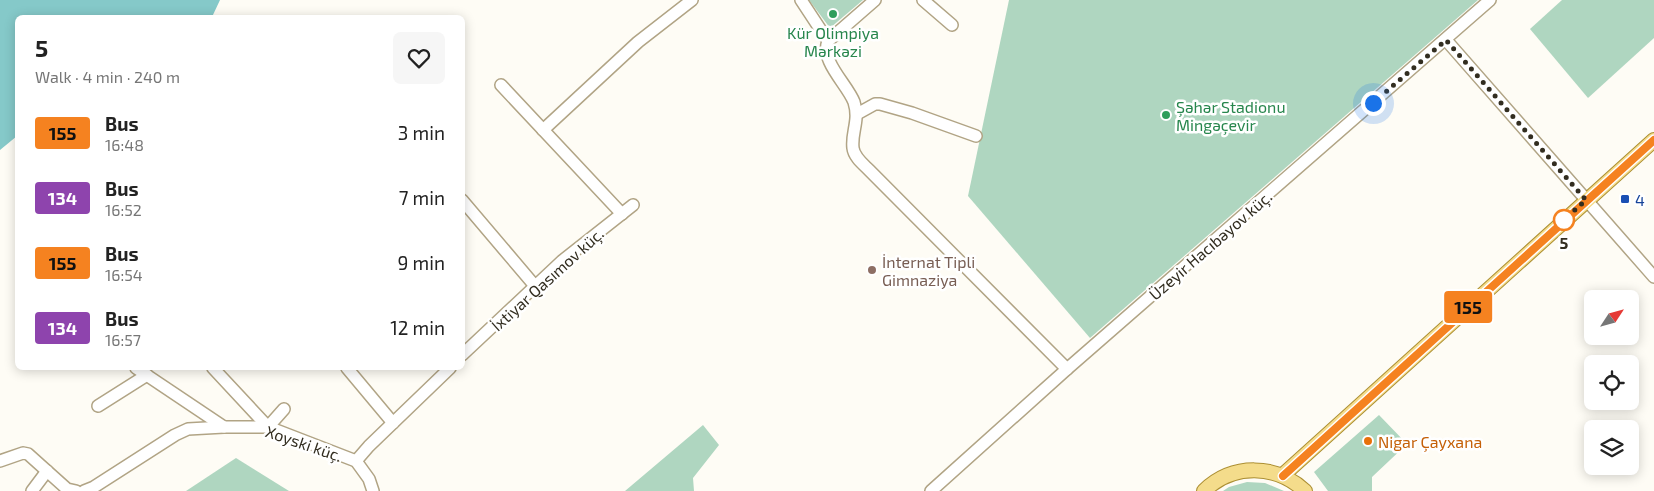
<!DOCTYPE html>
<html lang="en">
<head>
<meta charset="utf-8">
<style>
	:root { --surface:#fff; --page:#f6f6f6; --text:#222; --muted:#767676 }
	body { margin:0; font-family:"Exo 2",sans-serif; background:var(--page); color:var(--text); height:100vh; display:flex; flex-direction:column; font-size:19px; white-space:nowrap }
	* { box-sizing:border-box; margin:0 }
	p { font-size:16px; color:var(--muted) }
	.icon { flex:none; width:28px; height:28px; fill:none; stroke:currentColor; stroke-width:2; stroke-linecap:round; stroke-linejoin:round }
	.map { position:relative; flex:1; overflow:hidden }
	.drawer { position:absolute; left:15px; top:15px; width:450px; height:355px; display:flex; flex-direction:column; background:var(--surface); border-radius:8px; box-shadow:0 2px 12px #0003 }
	.drawer>* { flex:none }
	.badge { padding:0 10px; border-radius:4px; font-size:18px; line-height:32px }
	.needle { width:32px; rotate:54deg }
	.controls { position:absolute; left:1584px; top:290px; display:grid; gap:10px }
	.controls a { display:grid; place-items:center; width:55px; height:55px; border-radius:8px; background:var(--surface); box-shadow:0 2px 12px #0003; font-size:25px }
	.you { position:absolute; width:25px; height:25px; margin:-12px; border:4px solid #fff; border-radius:50%; background:#1a73e8; box-shadow:0 0 0 8px #1a73e833 }
	.map>.badge { position:absolute; translate:-50% -50%; box-shadow:0 0 0 2px #fff }
	.round { display:grid; place-items:center; flex:none; width:52px; height:52px; border-radius:8px; background:var(--page) }
	.headline { display:flex; align-items:center; justify-content:space-between; height:85px; padding:0 20px }
	h1 { font-size:24px; font-weight:700; line-height:38px }
	ul { padding:0; list-style:none }
	li { display:flex; align-items:center; gap:15px; height:65px; padding:0 20px }
	li div { flex:1 }
	li b { display:block; font-size:19px }
	li em { font-style:normal }
	li .badge { min-width:55px; font-weight:700; text-align:center }
	.map>svg:first-child { display:block }
</style>
</head>
<body>
<div class="map">
<svg width="1654" height="491" viewBox="0 0 1654 491">
	<rect width="100%" height="100%" fill="#fefcf5"/>
	<g fill="#afd6c0">
		<path d="M 809,0 L 863,0 L 830,28 Z"/>
		<path d="M 1009,0 L 1478,0 L 1090,338 L 968,196 Z"/>
		<path d="M 1562,0 L 1654,0 L 1654,38 L 1588,98 L 1530,29 Z"/>
		<path d="M 1379,415 L 1407,444 L 1372,477 L 1372,491 L 1328,491 L 1314,472 Z"/>
		<path d="M 703,425 L 719,445 L 693,478 L 694,491 L 625,491 Z"/>
		<path d="M 236,458 L 289,491 L 186,491 Z"/>
		<path d="M 1247,482 L 1265,483 L 1284,491 L 1223,491 L 1229,487 Z"/>
	</g>
	<path fill="#85c9c9" d="M 0,0 L 220,0 L 212,17 L 18,18 L 17,136 L 0,150 Z"/>
	<g fill="none" stroke-linecap="round" stroke-linejoin="round">
		<defs>
			<g id="minor">
				<path d="M 801,0 L 828,41"/>
				<path d="M 875,0 L 828,41 C 820,61 847,84 854,102 C 860,121 851,132 853,148 C 854,157 863,164 869,170 L 1067,369"/>
				<path d="M 923,0 L 952,25"/>
				<path d="M 1446,40 L 1654,277"/>
				<path d="M 501,85 L 622,214"/>
				<path d="M 857,114 L 875,104 L 880,104 L 912,113 L 976,136"/>
				<path d="M 543,130 L 638,42 L 692,0"/>
				<path d="M 462,200 L 535,286"/>
				<path d="M 462,355 L 562,261 L 633,205"/>
				<path d="M 136,368 L 224,427"/>
				<path d="M 213,368 L 268,427 L 284,409"/>
				<path d="M 347,368 L 393,423"/>
				<path d="M 98,406 L 147,375"/>
				<path d="M 0,461 L 23,453 L 28,454 L 67,489 L 76,491"/>
				<path d="M 356,461 L 369,446 L 450,368"/>
				<path d="M 32,491 L 47,471"/>
				<path d="M 84,491 L 94,487 L 175,435 L 188,429 L 224,427 L 268,427 L 356,461 L 369,479 L 373,491"/>
				<path d="M 931,491 L 1067,369 L 1490,0"/>
			</g>
			<g id="major">
				<path d="M 1283,475 L 1654,140"/>
				<path d="M 1204,491 C 1233,463 1276,464 1305,491"/>
			</g>
		</defs>
		<use href="#minor" stroke="#b1a485" stroke-width="14"/>
		<use href="#major" stroke="#ac8f33" stroke-width="16"/>
		<use href="#minor" stroke="#fff" stroke-width="11"/>
		<use href="#major" stroke="#f4dc8b" stroke-width="14"/>
	</g>
	<g fill="none" stroke-linecap="round" stroke-linejoin="round">
		<defs>
			<path id="line" d="M 1283,476 L 1654,140"/>
		</defs>
		<use href="#line" stroke="#fff" stroke-width="11"/>
		<use href="#line" stroke="#f58220" stroke-width="8"/>
		<path stroke="#322d20" stroke-width="5" stroke-dasharray="0 9" d="M 1373,103 L 1446,40 L 1586,200 L 1559,224 L 1564,220"/>
	</g>
	<g fill="#2e9e5b" stroke="#fff" stroke-width="2">
		<circle cx="833" cy="14" r="5"/>
		<circle cx="1166" cy="115" r="5"/>
	</g>
	<rect fill="#1a4fb4" stroke="#fff" stroke-width="2" x="1620" y="194" width="10" height="10" rx="2.5"/>
	<circle fill="#fff" stroke="#f58220" stroke-width="2.5" cx="1564" cy="220" r="10"/>
	<circle fill="#8d6e63" stroke="#fff" stroke-width="2" cx="872" cy="270" r="5"/>
	<circle fill="#e8710a" stroke="#fff" stroke-width="2" cx="1368" cy="441" r="5"/>
	<g text-anchor="middle" dominant-baseline="central" stroke-width="5" stroke-linejoin="round" paint-order="stroke">
		<g font-size="16" fill="#27864d" stroke="#fff">
			<text x="833" y="32">Kür Olimpiya<tspan x="833" dy="18">Mərkəzi</tspan></text>
			<text x="1176" y="106" text-anchor="start">Şəhər Stadionu<tspan x="1176" dy="18">Mingəçevir</tspan></text>
		</g>
		<g font-size="16" fill="#164399" stroke="#fff" text-anchor="start">
			<text x="1635" y="199">4</text>
		</g>
		<g font-size="16" font-weight="bold" fill="#322d20" stroke="#fff">
			<text x="1564" y="242">5</text>
		</g>
		<g font-size="16" fill="#322d20" stroke="#fff">
			<text transform="translate(1210 245) rotate(-41)">Üzeyir Hacıbəyov küç.</text>
			<text transform="translate(547 279) rotate(-42)">İxtiyar Qasımov küç.</text>
			<text transform="translate(304 443) rotate(19)">Xoyski küç.</text>
		</g>
		<g font-size="16" fill="#785e54" stroke="#fff" text-anchor="start">
			<text x="882" y="261">İnternat Tipli<tspan x="882" dy="18">Gimnaziya</tspan></text>
		</g>
		<g font-size="16" fill="#c56008" stroke="#fff" text-anchor="start">
			<text x="1378" y="441">Nigar Çayxana</text>
		</g>
	</g>
</svg>
<div class="controls">
<a><svg class="needle" viewBox="-14 -14 28 28"><path d="M0-13l5 13h-10z" fill="#e53935"/><path d="M0 13l5-13h-10z" fill="#767676"/></svg></a>
<a><svg class="icon" aria-label="locate" viewBox="0 0 24 24"><circle cx="12" cy="12" r="6"/><path d="M12 2v4M12 18v4M2 12h4M18 12h4"/></svg></a>
<a><svg class="icon" aria-label="layers" viewBox="0 0 24 24"><path d="M12 4l9 5-9 5-9-5zM3 14l9 5 9-5"/></svg></a>
</div>
<div class="you" style="left:1373px;top:103px"></div>
<b class="badge" style="left:1468px;top:307px;background:#f58220;color:#111">155</b>
<section class="drawer">
<div class="headline"><div><h1>5</h1><p>Walk · 4 min · 240 m</p></div><a class="round"><svg class="icon" aria-label="heart" viewBox="0 0 24 24"><path d="M12 20l-8-8c-3-5 5-10 8-4 3-6 11-1 8 4z"/></svg></a></div>
<ul>
<li><span class="badge" style="background:#f58220;color:#111">155</span><div><b>Bus</b><p>16:48</p></div><em>3 min</em></li>
<li><span class="badge" style="background:#8e44ad;color:#fff">134</span><div><b>Bus</b><p>16:52</p></div><em>7 min</em></li>
<li><span class="badge" style="background:#f58220;color:#111">155</span><div><b>Bus</b><p>16:54</p></div><em>9 min</em></li>
<li><span class="badge" style="background:#8e44ad;color:#fff">134</span><div><b>Bus</b><p>16:57</p></div><em>12 min</em></li>
</ul>
</section>
</div>
</body>
</html>
